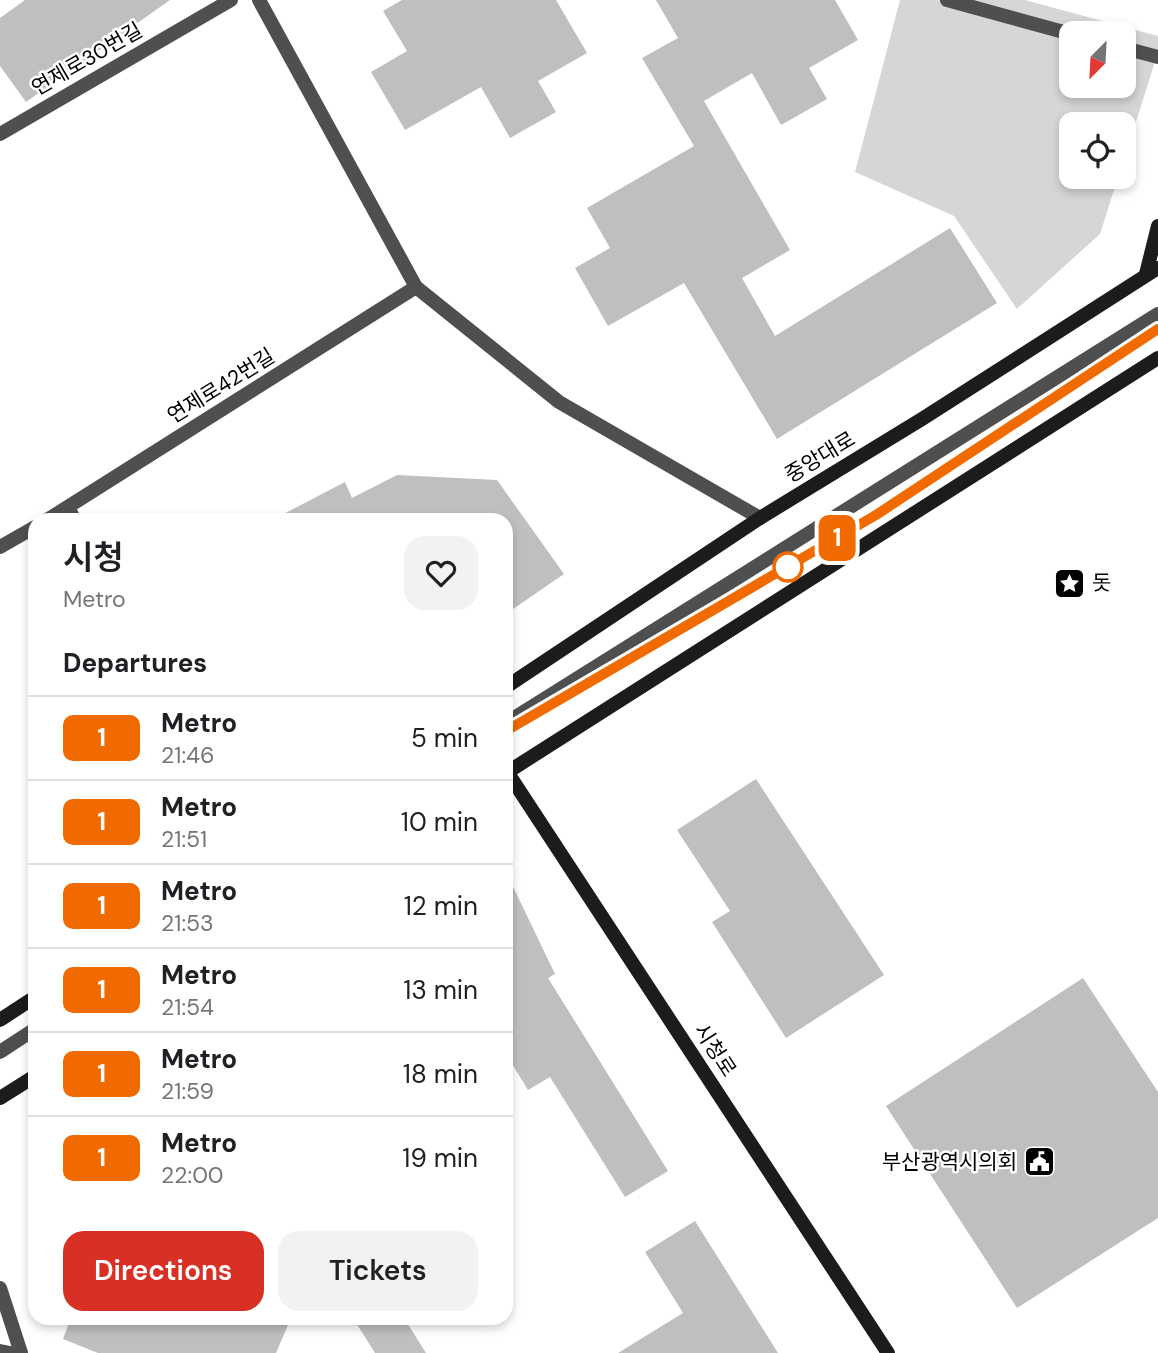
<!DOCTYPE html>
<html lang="en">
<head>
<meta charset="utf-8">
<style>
	:root { --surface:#fff; --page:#f2f2f2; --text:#202124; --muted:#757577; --line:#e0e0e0; --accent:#d93025 }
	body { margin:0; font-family:"DM Sans","Noto Sans KR",sans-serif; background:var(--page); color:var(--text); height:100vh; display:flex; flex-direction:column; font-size:26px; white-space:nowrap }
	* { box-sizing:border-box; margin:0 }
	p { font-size:23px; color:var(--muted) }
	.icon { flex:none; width:38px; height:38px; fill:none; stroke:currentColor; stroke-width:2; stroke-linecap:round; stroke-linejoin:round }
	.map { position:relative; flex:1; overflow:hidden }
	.sheet { position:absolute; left:28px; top:513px; width:485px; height:812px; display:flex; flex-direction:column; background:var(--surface); border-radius:21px; box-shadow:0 4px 10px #0003 }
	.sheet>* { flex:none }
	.badge { padding:0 14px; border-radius:10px; font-size:24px; line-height:46px }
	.needle { width:46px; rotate:204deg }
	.buttons { position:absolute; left:1059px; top:21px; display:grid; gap:14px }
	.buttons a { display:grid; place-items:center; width:77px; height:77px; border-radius:14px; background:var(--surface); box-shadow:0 4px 10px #0003; font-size:35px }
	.map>.badge { position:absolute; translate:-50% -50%; box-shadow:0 0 0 4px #fff }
	h2 { padding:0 35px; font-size:26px; line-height:63px }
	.round { display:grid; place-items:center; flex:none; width:74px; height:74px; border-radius:21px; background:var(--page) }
	.overview { display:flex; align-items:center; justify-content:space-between; height:119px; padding:0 35px }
	h1 { font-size:33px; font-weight:600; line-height:52px }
	.cta { display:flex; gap:14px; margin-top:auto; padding:14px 35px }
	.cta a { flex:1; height:80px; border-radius:21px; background:var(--accent); color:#fff; font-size:28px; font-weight:600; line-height:80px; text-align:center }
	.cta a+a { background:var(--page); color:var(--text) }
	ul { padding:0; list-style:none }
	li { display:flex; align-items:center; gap:21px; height:84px; padding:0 35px; border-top:2px solid var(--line) }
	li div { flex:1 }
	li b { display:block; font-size:26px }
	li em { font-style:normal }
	li .badge { min-width:77px; font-weight:700; text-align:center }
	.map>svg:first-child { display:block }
</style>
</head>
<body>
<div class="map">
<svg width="1158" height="1353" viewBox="0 0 1158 1353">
	<rect width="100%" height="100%" fill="#fff"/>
	<path fill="#d6d6d6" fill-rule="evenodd" d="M 900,0 L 1025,0 L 1158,36 L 1158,52 L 1124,160 L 1124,124 L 1071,124 L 1071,177 L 1118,177 L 1100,234 L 1017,309 L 954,216 L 855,172 ZM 1071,33 L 1124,33 L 1124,86 L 1071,86 Z"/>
	<g fill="#bfbfbf">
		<path d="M 25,0 L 170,0 L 26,102 L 0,66 L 0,18 Z"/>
		<path d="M 402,0 L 556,0 L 587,53 L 538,81 L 556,112 L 510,138 L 481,87 L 405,130 L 371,72 L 407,51 L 383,11 Z"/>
		<path d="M 656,0 L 835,0 L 858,40 L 809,68 L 827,99 L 781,125 L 752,73 L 704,101 L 790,250 L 742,278 L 775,336 L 950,228 L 997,303 L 777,439 L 684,283 L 608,326 L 575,268 L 610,248 L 587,208 L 694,146 L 642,58 L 678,38 Z"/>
		<path d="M 397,475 L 497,480 L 564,574 L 506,614 L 506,520 L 272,520 L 345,482 L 352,498 Z"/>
		<path d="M 756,779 L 884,975 L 786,1038 L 712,922 L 730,911 L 677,830 Z"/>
		<path d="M 506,872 L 555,974 L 548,978 L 668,1171 L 625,1197 L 550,1077 L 528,1090 L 506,1054 Z"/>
		<path d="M 1083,978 L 1158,1092 L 1158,1218 L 1017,1308 L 886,1106 Z"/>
		<path d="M 695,1221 L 778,1353 L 618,1353 L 683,1313 L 645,1252 Z"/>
		<path d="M 71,1318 L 291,1318 L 276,1353 L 98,1353 L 63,1339 Z"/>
		<path d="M 353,1318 L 404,1318 L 426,1353 L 375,1353 Z"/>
	</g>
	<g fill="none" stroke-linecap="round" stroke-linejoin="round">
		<g stroke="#4f4f4f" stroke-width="14">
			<path d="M 259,0 L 416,287 L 559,402 L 760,518"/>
			<path d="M 947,0 L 1071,34"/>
			<path d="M 1124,48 L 1158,57"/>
			<path d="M 47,520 L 416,287"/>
			<path d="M 0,547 L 35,527"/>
			<path d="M 506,723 L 1158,314"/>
			<path d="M 0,1052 L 35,1029"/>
		</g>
		<g stroke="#4f4f4f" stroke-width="14">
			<path d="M 0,134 L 231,0"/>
			<path d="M 68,508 L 75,520"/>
			<path d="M 0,1288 L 21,1353"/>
			<path d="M 0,1351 L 10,1353"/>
		</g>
		<g stroke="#1c1c1c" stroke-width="14">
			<path d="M 1146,274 L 1158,226"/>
			<path d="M 506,687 L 760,518 L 922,419 L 1158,268"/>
			<path d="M 506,770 L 888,1353"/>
			<path d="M 506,773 L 1158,358"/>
			<path d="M 0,1020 L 35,997"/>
			<path d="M 0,1098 L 35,1076"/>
		</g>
	</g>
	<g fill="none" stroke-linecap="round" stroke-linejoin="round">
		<defs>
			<path id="line" d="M 506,731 L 876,515 L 1158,329"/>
		</defs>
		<use href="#line" stroke="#fff" stroke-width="16"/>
		<use href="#line" stroke="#f06a00" stroke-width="10"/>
	</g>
	<defs>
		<symbol id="sight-square" viewBox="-11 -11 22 22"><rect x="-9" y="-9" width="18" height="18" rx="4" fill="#000" stroke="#fff"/><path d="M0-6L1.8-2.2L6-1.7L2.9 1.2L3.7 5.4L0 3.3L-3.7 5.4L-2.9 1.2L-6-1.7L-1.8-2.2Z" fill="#fff"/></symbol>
		<symbol id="civic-square" viewBox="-11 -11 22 22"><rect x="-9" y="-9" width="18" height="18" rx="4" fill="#000" stroke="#fff"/><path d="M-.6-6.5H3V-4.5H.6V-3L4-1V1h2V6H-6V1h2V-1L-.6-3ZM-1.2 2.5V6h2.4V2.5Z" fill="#fff"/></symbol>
	</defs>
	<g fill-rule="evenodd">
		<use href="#sight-square" x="1052" y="566" width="35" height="35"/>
		<use href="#civic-square" x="1022" y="1144" width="35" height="35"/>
	</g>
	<circle fill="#fff" stroke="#f06a00" stroke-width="3.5" cx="788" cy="567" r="14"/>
	<g text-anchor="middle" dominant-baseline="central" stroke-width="5" stroke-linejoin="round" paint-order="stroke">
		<g font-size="21" fill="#000" stroke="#fff">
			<text transform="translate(87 59) rotate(-30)">연제로30번길</text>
			<text transform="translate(221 386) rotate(-32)">연제로42번길</text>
			<text transform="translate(820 457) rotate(-31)">중앙대로</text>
			<text transform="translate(715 1050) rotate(57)">시청로</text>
		</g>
		<g font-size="21" fill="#000" stroke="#fff" text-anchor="start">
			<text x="1092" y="583">돗</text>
			<text x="1017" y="1162" text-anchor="end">부산광역시의회</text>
		</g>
	</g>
</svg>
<div class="buttons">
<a><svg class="needle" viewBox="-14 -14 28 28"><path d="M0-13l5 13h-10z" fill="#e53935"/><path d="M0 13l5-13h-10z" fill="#757577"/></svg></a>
<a><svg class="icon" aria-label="locate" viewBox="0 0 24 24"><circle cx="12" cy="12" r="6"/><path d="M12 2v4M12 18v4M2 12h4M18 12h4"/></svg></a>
</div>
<b class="badge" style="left:837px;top:538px;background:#f06a00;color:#fff">1</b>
<section class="sheet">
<div class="overview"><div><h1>시청</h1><p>Metro</p></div><a class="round"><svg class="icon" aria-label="heart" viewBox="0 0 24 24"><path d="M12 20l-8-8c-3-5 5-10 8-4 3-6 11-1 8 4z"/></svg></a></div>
<h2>Departures</h2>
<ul>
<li><span class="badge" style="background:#f06a00;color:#fff">1</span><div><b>Metro</b><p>21:46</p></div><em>5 min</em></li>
<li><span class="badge" style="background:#f06a00;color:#fff">1</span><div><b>Metro</b><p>21:51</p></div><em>10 min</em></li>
<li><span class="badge" style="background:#f06a00;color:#fff">1</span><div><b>Metro</b><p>21:53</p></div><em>12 min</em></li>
<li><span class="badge" style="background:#f06a00;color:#fff">1</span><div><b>Metro</b><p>21:54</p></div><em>13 min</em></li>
<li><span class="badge" style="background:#f06a00;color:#fff">1</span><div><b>Metro</b><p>21:59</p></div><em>18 min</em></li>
<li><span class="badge" style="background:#f06a00;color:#fff">1</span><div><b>Metro</b><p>22:00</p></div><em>19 min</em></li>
</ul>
<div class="cta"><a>Directions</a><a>Tickets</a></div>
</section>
</div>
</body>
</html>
